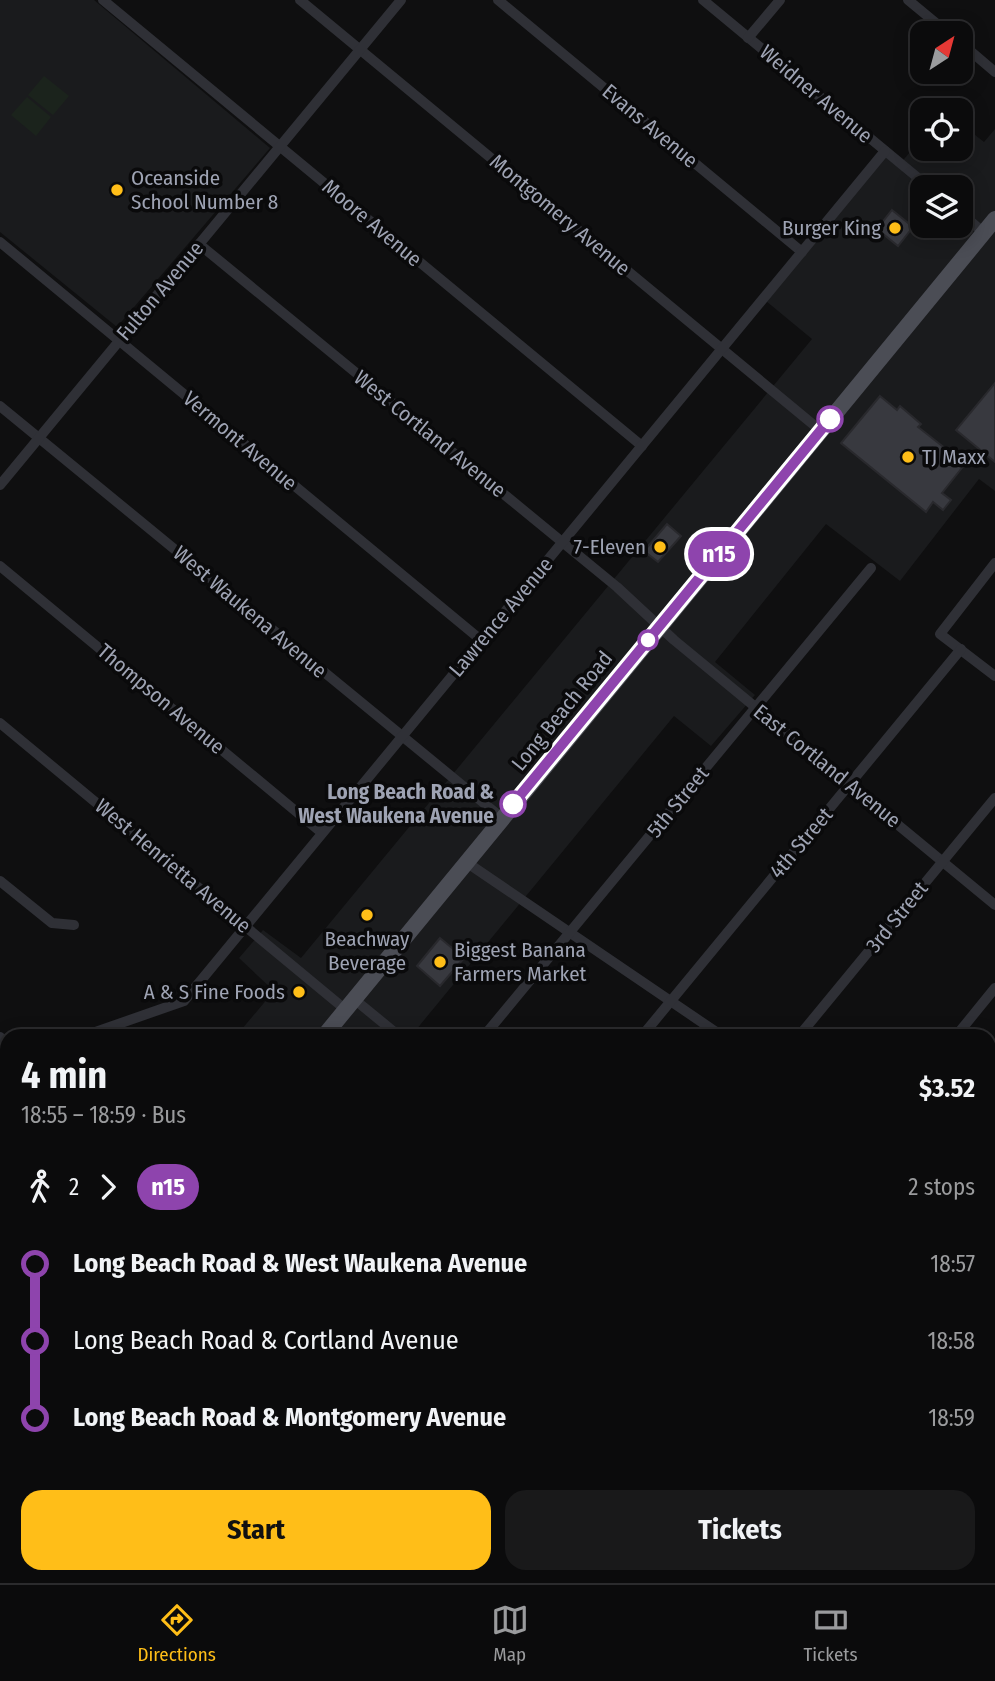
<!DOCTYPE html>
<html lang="en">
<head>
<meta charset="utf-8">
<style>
	:root { --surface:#0b0b0c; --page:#19191a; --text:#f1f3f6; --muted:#9a9b9d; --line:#2b2b2d; --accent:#ffbe18 }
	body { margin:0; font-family:"Fira Sans Condensed",sans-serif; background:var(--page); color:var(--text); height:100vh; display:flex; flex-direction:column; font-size:26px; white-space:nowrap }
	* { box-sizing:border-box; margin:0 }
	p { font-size:23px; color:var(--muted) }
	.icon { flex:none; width:38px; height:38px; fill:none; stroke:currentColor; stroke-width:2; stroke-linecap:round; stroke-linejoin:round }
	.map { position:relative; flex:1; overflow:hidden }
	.sheet { position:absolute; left:0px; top:1029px; width:996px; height:555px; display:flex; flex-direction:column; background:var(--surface); border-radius:21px 21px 0 0; box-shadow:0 4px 18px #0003,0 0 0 2px var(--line) }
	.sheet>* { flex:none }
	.badge { padding:0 14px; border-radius:23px; font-size:24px; line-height:46px }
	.needle { width:46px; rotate:36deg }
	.tools { position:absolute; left:910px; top:21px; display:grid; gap:14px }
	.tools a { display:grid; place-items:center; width:63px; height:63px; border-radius:14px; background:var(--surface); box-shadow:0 4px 18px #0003,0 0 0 2px var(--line); font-size:35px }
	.map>.badge { position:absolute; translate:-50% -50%; box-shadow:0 0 0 4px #fff }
	.legs { display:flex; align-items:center; gap:10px; height:77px; padding:0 21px; font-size:23px }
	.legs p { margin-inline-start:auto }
	.head { display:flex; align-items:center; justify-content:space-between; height:119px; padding:0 21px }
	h1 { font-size:38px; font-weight:700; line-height:52px }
	.button { display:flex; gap:14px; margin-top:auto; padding:14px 21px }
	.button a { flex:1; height:80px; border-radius:21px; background:var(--accent); color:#111; font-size:28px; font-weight:700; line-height:80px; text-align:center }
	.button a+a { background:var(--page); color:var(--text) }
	ul { padding:0 21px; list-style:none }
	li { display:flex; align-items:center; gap:24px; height:77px; font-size:26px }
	li i { display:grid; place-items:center; width:10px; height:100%; margin:0 9px; background:currentColor }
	li i::after { content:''; width:18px; height:18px; margin:-9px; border:5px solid; border-radius:50%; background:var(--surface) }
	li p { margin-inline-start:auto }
	li:first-child i { background:linear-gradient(#0000 50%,currentColor 0) }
	li:last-child i { background:linear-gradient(currentColor 50%,#0000 0) }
	.menu { display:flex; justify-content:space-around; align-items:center; height:98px; border-top:2px solid var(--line); background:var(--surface); font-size:19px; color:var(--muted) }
	.menu a { display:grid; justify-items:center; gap:4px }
	.menu .on { color:var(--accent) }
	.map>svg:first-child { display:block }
</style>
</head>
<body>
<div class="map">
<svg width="995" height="1583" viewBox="0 0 995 1583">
	<rect width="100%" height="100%" fill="#0f0f10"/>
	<g fill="#1a1b1d" fill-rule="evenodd">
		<path d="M 0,0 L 94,0 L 270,148 L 117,327 L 0,232 Z"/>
		<path d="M 961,124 L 984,142 L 995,129 L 995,491 L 979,479 L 900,581 L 826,524 L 715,662 L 755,695 L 711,746 L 674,716 L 411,1036 L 236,1036 L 274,991 L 239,958 L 263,930 L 301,958 L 812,339 L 766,301 L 886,155 L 899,165 L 922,138 L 922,149 L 961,149 ZM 922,187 L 961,187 L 961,226 L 922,226 Z"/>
	</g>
	<g fill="#1b231c">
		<path d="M 44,76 L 69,96 L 53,115 L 28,95 Z"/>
		<path d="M 27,97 L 51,117 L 36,136 L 11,115 Z"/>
	</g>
	<g fill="#38393f" stroke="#29292d" stroke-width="2">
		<path d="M 892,210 L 913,227 L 898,246 L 877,229 Z"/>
		<path d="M 995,383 L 995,462 L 956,430 Z"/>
		<path d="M 880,396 L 897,410 L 900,406 L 921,424 L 918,427 L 965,464 L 942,493 L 951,500 L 943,510 L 933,502 L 926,512 L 841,443 Z"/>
		<path d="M 667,524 L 681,536 L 658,562 L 644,551 Z"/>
		<path d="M 440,938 L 464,958 L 440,986 L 417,966 Z"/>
	</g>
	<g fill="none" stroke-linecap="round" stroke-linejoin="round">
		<g stroke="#2f3036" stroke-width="10">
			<path d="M 103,0 L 642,446"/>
			<path d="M 300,0 L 821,431"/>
			<path d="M 498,0 L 802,252"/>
			<path d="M 703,0 L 929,187"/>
			<path d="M 908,0 L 948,33"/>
			<path d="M 748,38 L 780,0"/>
			<path d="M 961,43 L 995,72"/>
			<path d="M 961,213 L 984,233"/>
			<path d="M 0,242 L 481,640"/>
			<path d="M 199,244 L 617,587 L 674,640 L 995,905"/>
			<path d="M 0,406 L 502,818"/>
			<path d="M 0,485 L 401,0"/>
			<path d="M 995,563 L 940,634 L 995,676"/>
			<path d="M 0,566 L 322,833"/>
			<path d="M 0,723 L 346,1010"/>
			<path d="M 466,862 L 722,1036"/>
			<path d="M 0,881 L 52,923 L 74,925"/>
			<path d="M 354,999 L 399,1036"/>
			<path d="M 84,1036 L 184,1001 L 885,151"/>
			<path d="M 484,1036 L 871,568"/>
			<path d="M 642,1036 L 961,649"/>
			<path d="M 799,1036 L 995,798"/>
			<path d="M 956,1036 L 995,988"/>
			<path d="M 0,1037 L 7,1043"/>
			<path d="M 0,1181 L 7,1168"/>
			<path d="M 989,1186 L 995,1179"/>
			<path d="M 989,1200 L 995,1204"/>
			<path d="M 989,1364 L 995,1369"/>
			<path d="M 989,1556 L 995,1558"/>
			<path d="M 0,1571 L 11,1583"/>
			<path d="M 324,1583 L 325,1577"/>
			<path d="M 447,1583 L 448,1577"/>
			<path d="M 571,1583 L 572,1577"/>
			<path d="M 692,1583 L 694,1577"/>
			<path d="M 815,1583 L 817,1577"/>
		</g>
		<g stroke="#3d3f46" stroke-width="14">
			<path d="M 989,1528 L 995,1510"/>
			<path d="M 250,1577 L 263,1583"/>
			<path d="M 969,1583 L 971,1577"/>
		</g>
		<g stroke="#4b4d55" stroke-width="16">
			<path d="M 324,1036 L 995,219"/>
			<path d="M 146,1583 L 150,1577"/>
			<path d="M 177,1583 L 181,1577"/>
		</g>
	</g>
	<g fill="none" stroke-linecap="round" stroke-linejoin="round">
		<defs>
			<path id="line-1" d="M 513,804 L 830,419"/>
		</defs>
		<use href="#line-1" stroke="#fff" stroke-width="16"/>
		<use href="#line-1" stroke="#8e44ad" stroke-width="10"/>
	</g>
	<g fill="#ffbe18" stroke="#0a0a0b" stroke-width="2.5">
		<circle cx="117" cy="190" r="7"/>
		<circle cx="895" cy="228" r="7"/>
		<circle cx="908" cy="457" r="7"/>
		<circle cx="660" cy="547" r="7"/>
		<circle cx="367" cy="915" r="7"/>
		<circle cx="440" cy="962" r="7"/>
		<circle cx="299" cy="992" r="7"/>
	</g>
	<g fill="#fff" stroke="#8e44ad" stroke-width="3.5">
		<circle cx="830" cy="419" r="12"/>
		<circle cx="648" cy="640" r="9"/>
		<circle cx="513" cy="804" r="12"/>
	</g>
	<g text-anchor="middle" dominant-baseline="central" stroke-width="7" stroke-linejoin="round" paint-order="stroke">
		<g font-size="21" fill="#9ea3b3" stroke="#0a0a0b">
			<text transform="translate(816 94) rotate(40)">Weidner Avenue</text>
			<text transform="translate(650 126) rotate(40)">Evans Avenue</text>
			<text transform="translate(560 215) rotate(40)">Montgomery Avenue</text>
			<text transform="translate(372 223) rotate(40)">Moore Avenue</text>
			<text transform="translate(160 291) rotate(-50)">Fulton Avenue</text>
			<text transform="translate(430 434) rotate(39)">West Cortland Avenue</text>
			<text transform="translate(240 441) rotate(40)">Vermont Avenue</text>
			<text transform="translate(250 612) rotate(40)">West Waukena Avenue</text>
			<text transform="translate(501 617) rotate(-50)">Lawrence Avenue</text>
			<text transform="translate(161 699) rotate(40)">Thompson Avenue</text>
			<text transform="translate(562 711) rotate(-51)">Long Beach Road</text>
			<text transform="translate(827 766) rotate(39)">East Cortland Avenue</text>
			<text transform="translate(678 802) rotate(-51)">5th Street</text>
			<text transform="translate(801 843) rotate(-50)">4th Street</text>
			<text transform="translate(173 866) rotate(40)">West Henrietta Avenue</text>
			<text transform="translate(897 917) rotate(-51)">3rd Street</text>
		</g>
		<g font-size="21" fill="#9ea3b3" stroke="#0a0a0b" text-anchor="start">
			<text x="131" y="178">Oceanside<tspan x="131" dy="24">School Number 8</tspan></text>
			<text x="881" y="228" text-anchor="end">Burger King</text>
			<text x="922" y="457">TJ Maxx</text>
			<text x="646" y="547" text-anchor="end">7-Eleven</text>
			<text x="367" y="939" text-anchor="middle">Beachway<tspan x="367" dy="24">Beverage</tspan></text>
			<text x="454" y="950">Biggest Banana<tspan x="454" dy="24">Farmers Market</tspan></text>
			<text x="285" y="992" text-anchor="end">A &amp; S Fine Foods</text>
		</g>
		<g font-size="21" font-weight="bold" fill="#9ea3b3" stroke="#0a0a0b" text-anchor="end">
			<text x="494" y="792">Long Beach Road &amp;<tspan x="494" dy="24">West Waukena Avenue</tspan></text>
		</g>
	</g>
</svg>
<div class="tools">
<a><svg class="needle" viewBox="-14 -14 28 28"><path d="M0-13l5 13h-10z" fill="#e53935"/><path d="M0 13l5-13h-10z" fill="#9a9b9d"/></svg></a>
<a><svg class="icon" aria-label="locate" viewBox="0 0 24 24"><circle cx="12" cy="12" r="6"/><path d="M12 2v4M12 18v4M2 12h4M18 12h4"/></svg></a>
<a><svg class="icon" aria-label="layers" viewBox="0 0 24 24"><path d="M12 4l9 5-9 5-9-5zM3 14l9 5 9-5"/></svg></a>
</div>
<b class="badge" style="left:719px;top:554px;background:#8e44ad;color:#fff">n15</b>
<section class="sheet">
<div class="head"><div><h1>4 min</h1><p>18:55 – 18:59 · Bus</p></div><b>$3.52</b></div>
<div class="legs"><svg class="icon" aria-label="walk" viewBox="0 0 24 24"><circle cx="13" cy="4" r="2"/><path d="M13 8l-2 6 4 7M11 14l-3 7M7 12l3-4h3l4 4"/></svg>2<svg class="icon" aria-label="forward" viewBox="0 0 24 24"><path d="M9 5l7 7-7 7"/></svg><b class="badge" style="background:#8e44ad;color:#fff">n15</b><p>2 stops</p></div>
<ul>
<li><i style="color:#8e44ad"></i><b>Long Beach Road &amp; West Waukena Avenue</b><p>18:57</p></li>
<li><i style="color:#8e44ad"></i><span>Long Beach Road &amp; Cortland Avenue</span><p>18:58</p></li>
<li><i style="color:#8e44ad"></i><b>Long Beach Road &amp; Montgomery Avenue</b><p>18:59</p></li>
</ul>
<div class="button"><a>Start</a><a>Tickets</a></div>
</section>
</div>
<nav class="menu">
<a class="on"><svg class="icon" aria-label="directions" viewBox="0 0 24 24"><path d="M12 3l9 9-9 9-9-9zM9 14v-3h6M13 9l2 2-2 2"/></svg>Directions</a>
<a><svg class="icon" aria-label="map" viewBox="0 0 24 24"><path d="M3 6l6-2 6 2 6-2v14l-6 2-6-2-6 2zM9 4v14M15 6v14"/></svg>Map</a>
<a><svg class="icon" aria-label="tickets" viewBox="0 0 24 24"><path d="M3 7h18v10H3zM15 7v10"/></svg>Tickets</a>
</nav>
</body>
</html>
